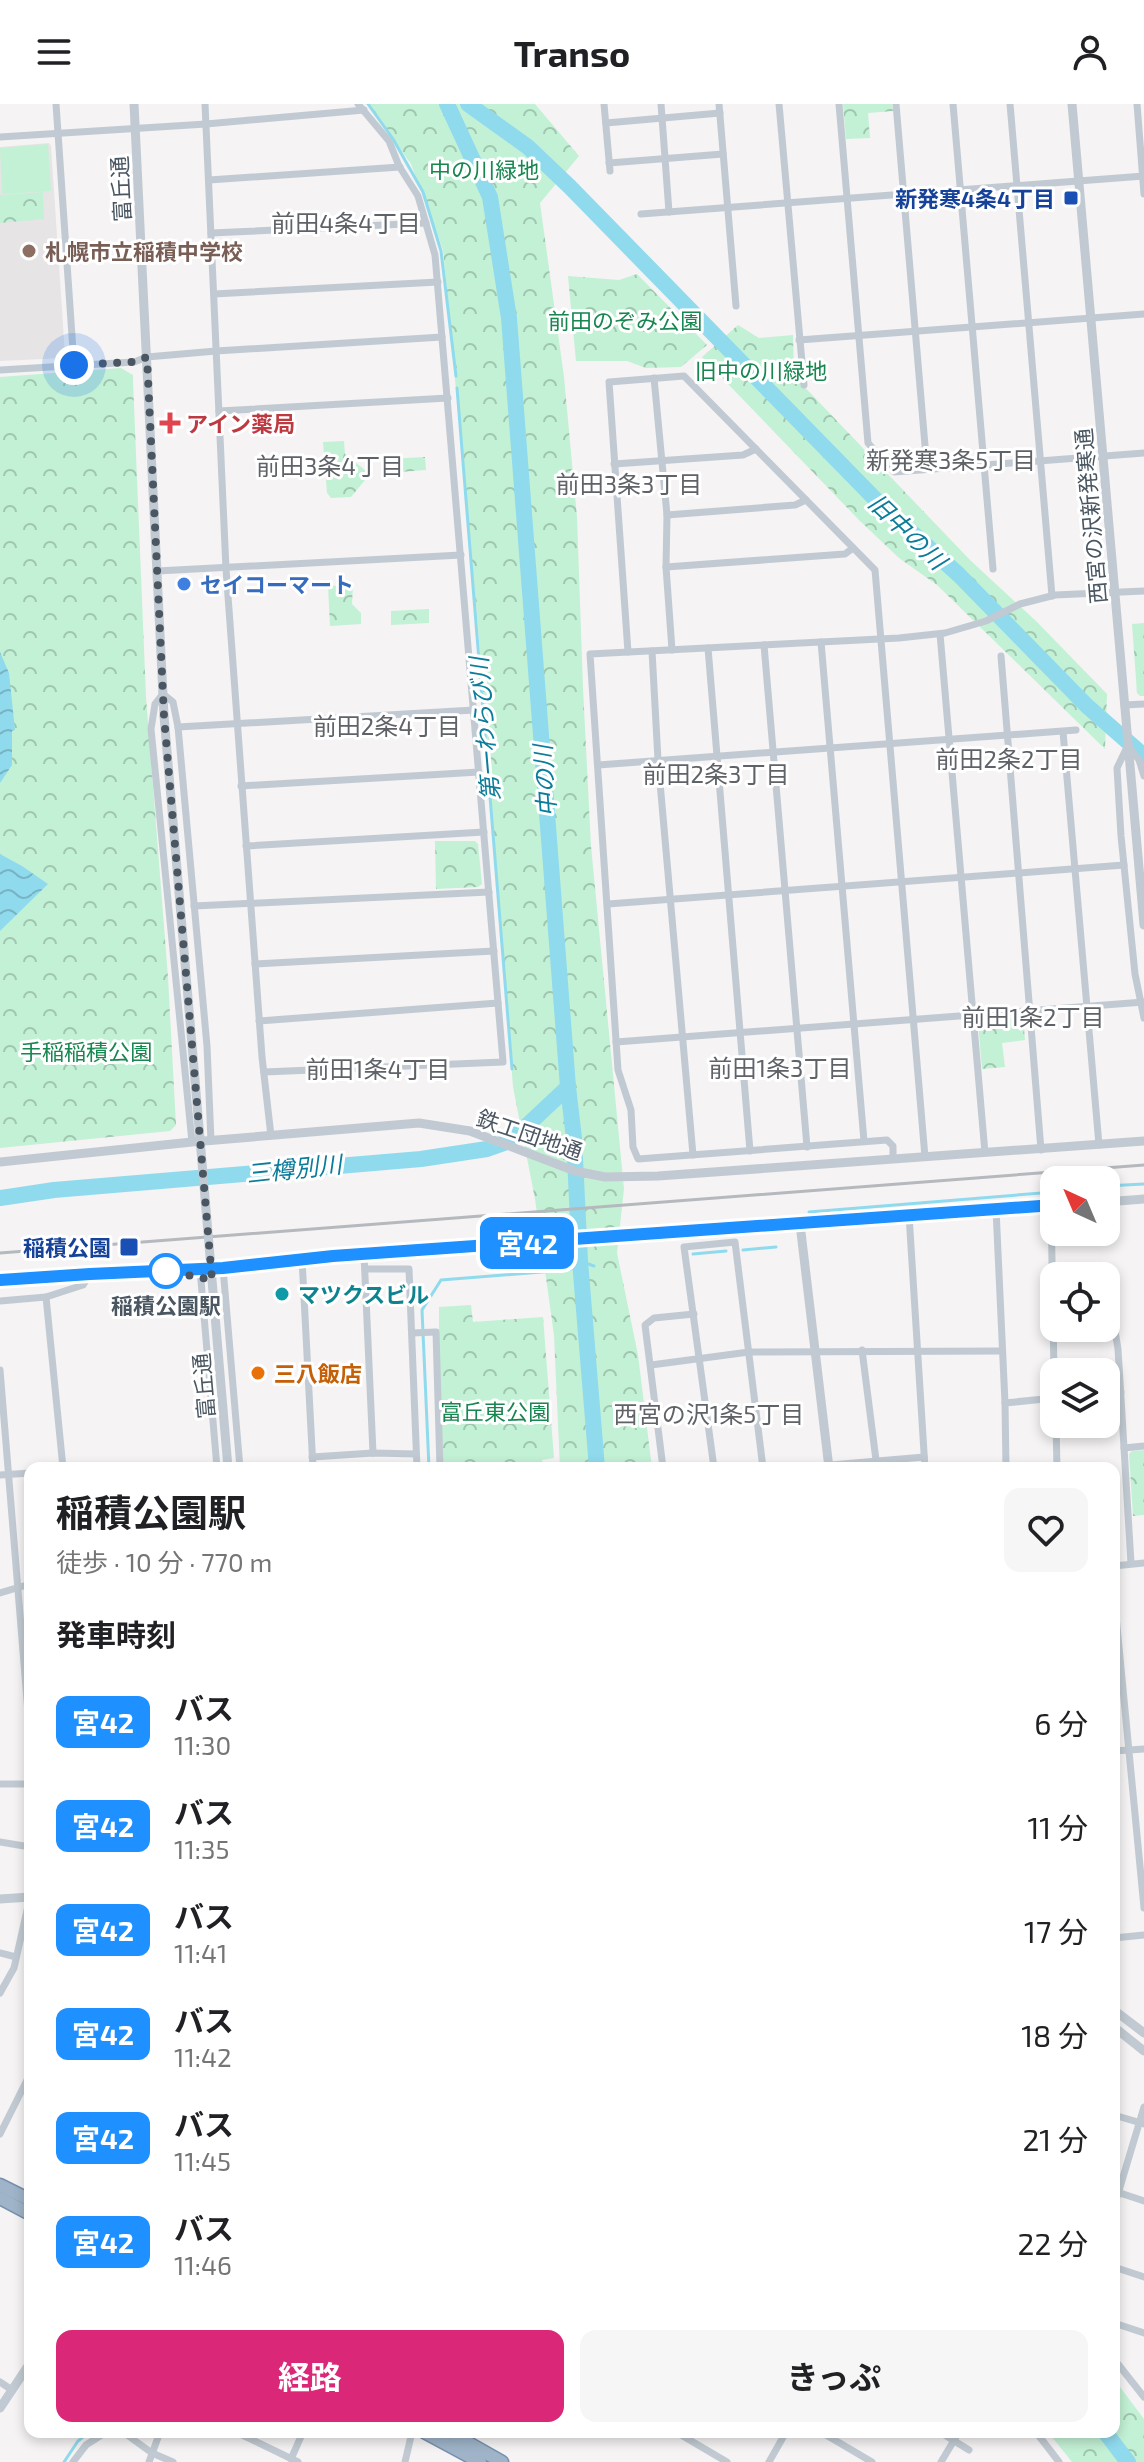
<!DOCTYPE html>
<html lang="ja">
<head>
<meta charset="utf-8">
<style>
	:root { --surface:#fff; --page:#f6f6f6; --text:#202124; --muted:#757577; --accent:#db2777 }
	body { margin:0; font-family:"Exo 2","Noto Sans JP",sans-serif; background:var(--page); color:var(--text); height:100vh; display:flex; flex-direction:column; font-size:30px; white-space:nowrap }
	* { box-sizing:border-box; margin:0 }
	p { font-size:26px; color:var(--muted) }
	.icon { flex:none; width:44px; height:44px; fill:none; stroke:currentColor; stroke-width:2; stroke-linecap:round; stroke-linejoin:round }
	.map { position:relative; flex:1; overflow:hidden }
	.side { position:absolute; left:24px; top:1358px; width:1096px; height:976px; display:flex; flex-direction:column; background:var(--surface); border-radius:16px; box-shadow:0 4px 12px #0003 }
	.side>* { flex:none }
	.badge { padding:0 16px; border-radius:12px; font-size:28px; line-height:52px }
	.needle { width:52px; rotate:316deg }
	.fabs { position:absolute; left:1040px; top:1062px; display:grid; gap:16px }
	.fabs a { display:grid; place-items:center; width:80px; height:80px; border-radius:16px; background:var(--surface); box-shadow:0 4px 12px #0003; font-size:40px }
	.you { position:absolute; width:40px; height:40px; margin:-20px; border:6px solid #fff; border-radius:50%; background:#1a73e8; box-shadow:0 0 0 12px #1a73e833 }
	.map>.badge { position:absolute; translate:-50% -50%; box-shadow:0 0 0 4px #fff }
	h2 { padding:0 32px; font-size:30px; line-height:72px }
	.round { display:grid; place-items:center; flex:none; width:84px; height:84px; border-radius:16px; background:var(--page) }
	.overview { display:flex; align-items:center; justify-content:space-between; height:136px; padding:0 32px }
	h1 { font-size:38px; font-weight:700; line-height:60px }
	.cta { display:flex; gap:16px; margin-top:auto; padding:16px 32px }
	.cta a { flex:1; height:92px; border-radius:16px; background:var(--accent); color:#fff; font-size:32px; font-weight:700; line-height:92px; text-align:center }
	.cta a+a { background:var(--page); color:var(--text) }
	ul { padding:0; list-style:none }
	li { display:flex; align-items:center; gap:24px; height:104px; padding:0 32px }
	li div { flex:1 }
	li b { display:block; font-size:30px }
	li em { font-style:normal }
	li .badge { min-width:88px; font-weight:700; text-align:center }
	header { display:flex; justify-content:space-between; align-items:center; height:104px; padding:0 32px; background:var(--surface); font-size:36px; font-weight:700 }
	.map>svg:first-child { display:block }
</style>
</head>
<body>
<header><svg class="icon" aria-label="menu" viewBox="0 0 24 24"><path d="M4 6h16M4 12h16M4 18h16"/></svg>Transo<svg class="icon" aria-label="person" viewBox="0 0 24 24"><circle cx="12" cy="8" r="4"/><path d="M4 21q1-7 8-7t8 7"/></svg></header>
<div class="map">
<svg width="1144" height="2358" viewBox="0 0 1144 2358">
	<defs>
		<pattern id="forest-crowns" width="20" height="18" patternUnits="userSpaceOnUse" patternTransform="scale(2)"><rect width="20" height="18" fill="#c3f1d5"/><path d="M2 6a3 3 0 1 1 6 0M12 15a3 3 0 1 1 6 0" fill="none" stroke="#a0c6b0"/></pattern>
		<pattern id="water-waves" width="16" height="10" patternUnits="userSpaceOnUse" patternTransform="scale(2)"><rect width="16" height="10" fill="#90daee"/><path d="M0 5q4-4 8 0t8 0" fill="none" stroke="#78b4c4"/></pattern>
	</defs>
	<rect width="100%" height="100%" fill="#f5f3f3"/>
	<path fill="#e6e4e5" d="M 49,39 L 51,42 L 65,251 L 63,254 L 0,257 L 0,43 Z"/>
	<path fill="#c3f1d5" d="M 48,40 L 51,87 L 2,90 L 0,44 Z"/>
	<g fill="url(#forest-crowns)">
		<path d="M 367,0 L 535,0 L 579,52 L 540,99 L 564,273 L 577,413 L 583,584 L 591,742 L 624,1085 L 617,1149 L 638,1251 L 652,1364 L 560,1364 L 554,1231 L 535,1095 L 513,983 L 478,524 L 443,146 L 411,60 Z"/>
		<path d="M 843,0 L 892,0 L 893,7 L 868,9 L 870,34 L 846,35 Z"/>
		<path d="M 43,88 L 44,115 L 0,119 L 0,91 Z"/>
		<path d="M 637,170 L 707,241 L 681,263 L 646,264 L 627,257 L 576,257 L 568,172 L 619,176 Z"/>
		<path d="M 738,221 L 759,234 L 793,231 L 794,272 L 970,456 L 1037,518 L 1107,590 L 1105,645 L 937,481 L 899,454 L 859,416 L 702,253 Z"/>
		<path d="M 121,264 L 133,271 L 133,277 L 146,593 L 168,873 L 176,1021 L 170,1027 L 0,1044 L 0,273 Z"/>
		<path d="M 344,337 L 345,350 L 370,370 L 351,393 L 331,394 L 327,389 L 323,338 Z"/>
		<path d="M 425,353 L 426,366 L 388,369 L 387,355 Z"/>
		<path d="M 353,481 L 352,500 L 361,509 L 361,520 L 330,522 L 328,482 Z"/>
		<path d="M 429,505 L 429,519 L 391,521 L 391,507 Z"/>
		<path d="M 1144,519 L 1144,592 L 1140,592 L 1137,589 L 1132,520 Z"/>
		<path d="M 435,737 L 475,737 L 478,740 L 482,780 L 478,783 L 436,785 Z"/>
		<path d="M 1023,913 L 1025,936 L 1002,939 L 1005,963 L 982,965 L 978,918 Z"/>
		<path d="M 471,1201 L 473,1218 L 543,1213 L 554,1354 L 542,1356 L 544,1364 L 443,1364 L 439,1321 L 439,1203 Z"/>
		<path d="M 1144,1346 L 1144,1411 L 1133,1412 L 1129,1350 L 1132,1347 Z"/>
		<path d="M 1114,2275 L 1144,2315 L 1144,2358 L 1072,2358 L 1048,2328 L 1114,2328 Z"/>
	</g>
	<g fill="url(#water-waves)">
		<path d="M 0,548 L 9,569 L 15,626 L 12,627 L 12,661 L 0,679 Z"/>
		<path d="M 0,750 L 22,762 L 48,780 L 0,827 Z"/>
	</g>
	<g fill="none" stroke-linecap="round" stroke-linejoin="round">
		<g stroke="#90daee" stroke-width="3">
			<path d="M 368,0 L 393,35 L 423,88 L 441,147 L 456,272"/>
			<path d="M 457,284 L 512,965"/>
			<path d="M 1106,1082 L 1144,1080"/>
			<path d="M 809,1108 L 1054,1088"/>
			<path d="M 743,1146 L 776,1143"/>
			<path d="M 693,1150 L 726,1147"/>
			<path d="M 564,1166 L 571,1165 L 580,1157 L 594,1162"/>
			<path d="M 429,1364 L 422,1206 L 441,1176 L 554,1167"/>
			<path d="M 64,2358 L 78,2337 L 89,2328"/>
		</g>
		<g stroke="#90daee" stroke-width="16">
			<path d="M 447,0 L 490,93 L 509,214 L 568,983 L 574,1034 L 580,1157 L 597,1364"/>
			<path d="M 468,0 L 528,43 L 570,83 L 878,398 L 959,471 L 1087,602 L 1144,652"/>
			<path d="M 0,1094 L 54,1086 L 421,1055 L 487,1045 L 504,1039 L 519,1029 L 568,983"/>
			<path d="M 1105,2328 L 1128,2358"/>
		</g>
		<defs>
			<g id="trunk">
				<path d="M 0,2081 L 30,2096"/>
				<path d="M 0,2094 L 30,2110"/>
				<path d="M 424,2328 L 480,2358"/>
				<path d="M 449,2328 L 502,2358"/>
			</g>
		</defs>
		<use href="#trunk" stroke="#7690ad" stroke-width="15"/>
		<g stroke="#c1cad2" stroke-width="7">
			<path d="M 56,0 L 74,261"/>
			<path d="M 205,0 L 226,465 L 262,953 L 271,1032"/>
			<path d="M 604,0 L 610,67"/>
			<path d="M 661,0 L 669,108"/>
			<path d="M 719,0 L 736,202"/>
			<path d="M 779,0 L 804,281"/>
			<path d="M 839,0 L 868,339 L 894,368 L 1144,349"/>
			<path d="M 896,0 L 927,365"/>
			<path d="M 953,0 L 993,465"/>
			<path d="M 1010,0 L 1052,492"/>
			<path d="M 1137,0 L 1144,90"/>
			<path d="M 606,19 L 720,9"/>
			<path d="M 0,33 L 206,20 L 364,6"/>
			<path d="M 609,59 L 723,50"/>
			<path d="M 209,76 L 400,63"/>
			<path d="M 641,110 L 1144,72"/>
			<path d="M 211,129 L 426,119"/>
			<path d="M 214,190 L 438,178"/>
			<path d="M 799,236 L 1144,210"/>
			<path d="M 0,266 L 134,258 L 147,253 L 216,247 L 442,233"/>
			<path d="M 654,274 L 667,411 L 666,463 L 672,546"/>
			<path d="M 219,307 L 448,294"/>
			<path d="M 614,360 L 743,351 L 756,345"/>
			<path d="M 667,411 L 795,401 L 806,396"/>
			<path d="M 666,463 L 845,450 L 853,444"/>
			<path d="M 157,467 L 461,451"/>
			<path d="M 940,530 L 985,1049"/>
			<path d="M 821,538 L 864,1037"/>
			<path d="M 764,541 L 807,1043"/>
			<path d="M 708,544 L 750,1047"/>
			<path d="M 652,547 L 658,656 L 693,1051"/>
			<path d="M 628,548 L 609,278 L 684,272 L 875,466 L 925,1053"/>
			<path d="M 1001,552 L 1041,1046"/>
			<path d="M 1124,601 L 1144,600"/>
			<path d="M 178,623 L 474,606"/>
			<path d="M 1063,628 L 1099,1041"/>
			<path d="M 598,661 L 1076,626"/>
			<path d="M 1144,672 L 1139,656 L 1128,641 L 1117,664 L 1121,732 L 1135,870 L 1144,914"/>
			<path d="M 241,682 L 479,668"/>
			<path d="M 246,742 L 484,728"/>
			<path d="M 608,800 L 1124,761"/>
			<path d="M 194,802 L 489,788"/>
			<path d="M 255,860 L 494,847"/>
			<path d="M 259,917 L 498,899"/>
			<path d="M 616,938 L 1144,898"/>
			<path d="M 264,968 L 503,958 L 435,151 L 418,92 L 399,62 L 389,37 L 358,0"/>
			<path d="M 192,1038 L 151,625 L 155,600 L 163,590 L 173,598 L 178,623 L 207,942 L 211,1037"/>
			<path d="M 893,1053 L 893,1042 L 887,1036 L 638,1055 L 633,1043 L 631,1006 L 618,966 L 590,550 L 899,534 L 945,529 L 986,517 L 1020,500 L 1055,491 L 1144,487"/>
			<path d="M 1051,1102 L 1054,1268"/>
			<path d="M 996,1105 L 1005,1299 L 1006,1364"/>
			<path d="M 909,1111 L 925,1364"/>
			<path d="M 364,1150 L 373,1349"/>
			<path d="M 302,1155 L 313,1364"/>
			<path d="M 223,1164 L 240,1364"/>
			<path d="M 200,1165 L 217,1364"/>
			<path d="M 365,1165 L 409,1165 L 417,1364"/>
			<path d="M 1051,1170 L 1099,1167 L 1105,1172"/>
			<path d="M 1106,1173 L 1118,1245 L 1131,1459"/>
			<path d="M 0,1176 L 223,1164 L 302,1155 L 800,1120"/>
			<path d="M 46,1193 L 63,1364"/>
			<path d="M 0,1197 L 46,1193 L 83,1181 L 90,1170"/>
			<path d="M 412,1229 L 436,1228 L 440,1364"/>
			<path d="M 862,1246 L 877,1364"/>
			<path d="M 651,1261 L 749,1248 L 1002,1247"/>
			<path d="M 0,1266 L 30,1633"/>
			<path d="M 1106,1289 L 1121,1288"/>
			<path d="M 1005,1299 L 1054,1294"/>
			<path d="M 1056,1320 L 1057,1364"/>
			<path d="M 1124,1344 L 1144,1342"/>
			<path d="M 312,1353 L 373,1349 L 416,1350"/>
			<path d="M 663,1364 L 645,1221 L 654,1214 L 694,1210"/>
			<path d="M 714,1364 L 684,1143 L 735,1138 L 763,1364"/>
			<path d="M 796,1364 L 924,1353"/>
			<path d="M 0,1371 L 30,1369"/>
			<path d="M 1114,1462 L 1144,1459"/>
			<path d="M 0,1489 L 30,1480"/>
			<path d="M 1114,1491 L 1144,1804"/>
			<path d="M 1114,1647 L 1144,1645"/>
			<path d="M 0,1680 L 30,1680"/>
			<path d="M 0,1738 L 30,1743"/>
			<path d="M 1114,1834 L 1144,1831"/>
			<path d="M 0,1849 L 16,1853"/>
			<path d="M 0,1889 L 14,1864 L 30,1793"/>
			<path d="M 1114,2011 L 1144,2020"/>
			<path d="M 0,2030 L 30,1970"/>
			<path d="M 1114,2087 L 1144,2097"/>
			<path d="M 1114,2103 L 1144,2003"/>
			<path d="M 1114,2163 L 1144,2173"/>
			<path d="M 1114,2219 L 1144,2229"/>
			<path d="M 1114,2255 L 1144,2293"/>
			<path d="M 0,2278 L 12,2286"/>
			<path d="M 123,2328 L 152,2349 L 173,2358"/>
			<path d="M 236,2328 L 298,2358"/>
			<path d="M 676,2328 L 727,2358"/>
			<path d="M 821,2328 L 872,2358"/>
			<path d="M 940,2328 L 969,2346"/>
			<path d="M 1036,2328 L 1059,2358"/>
			<path d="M 291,2355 L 303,2328"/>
			<path d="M 73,2358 L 86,2341 L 106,2328"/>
			<path d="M 149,2358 L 160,2328"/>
			<path d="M 405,2358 L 412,2328"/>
			<path d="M 769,2358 L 786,2328"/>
			<path d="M 941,2358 L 959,2328"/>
		</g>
		<g stroke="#c1cad2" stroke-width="9">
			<path d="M 134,0 L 164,612"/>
			<path d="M 1072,0 L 1144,821"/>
			<path d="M 0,1058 L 192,1038 L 419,1019 L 470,1027 L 575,1067 L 605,1073 L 658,1072 L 1144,1037"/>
			<path d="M 1106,1098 L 1144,1095"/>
			<path d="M 829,1364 L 800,1120 L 1054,1101"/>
			<path d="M 0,1795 L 30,1793"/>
			<path d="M 1114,1906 L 1144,1929"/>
			<path d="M 1114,1923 L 1144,1947"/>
			<path d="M 0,2304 L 30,2259"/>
		</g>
		<use href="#trunk" stroke="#9fb4c9" stroke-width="12"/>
		<path stroke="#b5b8bd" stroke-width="3" d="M 0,1149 L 1144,1061"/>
		<path stroke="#c1cad2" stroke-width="9" d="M 164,612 L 228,1364"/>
	</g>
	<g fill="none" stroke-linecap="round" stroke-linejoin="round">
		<defs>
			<path id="line" d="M 0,1176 L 90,1170 L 223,1164 L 333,1152 L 1054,1101"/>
		</defs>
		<use href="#line" stroke="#fff" stroke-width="18"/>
		<use href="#line" stroke="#1e90ff" stroke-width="12"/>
		<path stroke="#4a5661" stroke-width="8" stroke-dasharray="0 14.4" d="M 74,261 L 134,258 L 147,253 L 164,612 L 212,1176 L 166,1167"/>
	</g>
	<g fill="#1a4fb4" stroke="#fff" stroke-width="3">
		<rect x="1063" y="86" width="16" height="16" rx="4"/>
		<rect x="119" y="1133" width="20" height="20" rx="4"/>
	</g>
	<circle fill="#8d6e63" stroke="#fff" stroke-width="3" cx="29" cy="147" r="8"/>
	<path fill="#e0444e" stroke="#fff" stroke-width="3" d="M166 307h8v8h8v8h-8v8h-8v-8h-8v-8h8z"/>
	<circle fill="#3f7fe0" stroke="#fff" stroke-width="3" cx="184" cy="480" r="8"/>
	<circle fill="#fff" stroke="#1e90ff" stroke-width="4" cx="166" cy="1167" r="16"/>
	<circle fill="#0f9aa8" stroke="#fff" stroke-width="3" cx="282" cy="1190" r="8"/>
	<circle fill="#e8710a" stroke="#fff" stroke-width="3" cx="258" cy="1269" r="8"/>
	<g text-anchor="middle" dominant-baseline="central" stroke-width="6" stroke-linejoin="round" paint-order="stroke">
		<g font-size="22" fill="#17864f" stroke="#fff">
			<text x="484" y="65">中の川緑地</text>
			<text x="625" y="216">前田のぞみ公園</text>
			<text x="761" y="266">旧中の川緑地</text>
			<text x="86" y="947">手稲稲積公園</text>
			<text x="495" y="1307">富丘東公園</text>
		</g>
		<g font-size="22" fill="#4a5661" stroke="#fff">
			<text transform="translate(120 85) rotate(-93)">富丘通</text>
			<text transform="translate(1090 412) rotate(-95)">西宮の沢新発寒通</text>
			<text transform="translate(530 1030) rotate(19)">鉄工団地通</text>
			<text transform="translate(203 1282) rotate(-95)">富丘通</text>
		</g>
		<g font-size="22" font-weight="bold" fill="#164399" stroke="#fff" text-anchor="end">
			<text x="1055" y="94">新発寒4条4丁目</text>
			<text x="111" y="1143">稲積公園</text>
		</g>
		<g font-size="22" font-weight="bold" fill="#785e54" stroke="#fff" text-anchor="start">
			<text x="45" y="147">札幌市立稲積中学校</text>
		</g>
		<g font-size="22" font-weight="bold" fill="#be3a42" stroke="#fff" text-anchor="start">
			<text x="186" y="319">アイン薬局</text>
		</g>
		<g font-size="22" font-weight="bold" fill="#366cbe" stroke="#fff" text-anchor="start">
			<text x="200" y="480">セイコーマート</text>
		</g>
		<g font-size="22" font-weight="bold" fill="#0d838f" stroke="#fff" text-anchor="start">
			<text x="298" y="1190">マツクスビル</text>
		</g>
		<g font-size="22" font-weight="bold" fill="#4a5661" stroke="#fff">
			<text x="166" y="1201">稲積公園駅</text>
		</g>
		<g font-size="22" font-weight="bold" fill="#c56008" stroke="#fff" text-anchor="start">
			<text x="274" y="1269">三八飯店</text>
		</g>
		<g font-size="24" fill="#5f6368" stroke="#fff">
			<text x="346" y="118">前田4条4丁目</text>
			<text x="951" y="355">新発寒3条5丁目</text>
			<text x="330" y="361">前田3条4丁目</text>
			<text x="629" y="379">前田3条3丁目</text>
			<text x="387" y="621">前田2条4丁目</text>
			<text x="1009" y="654">前田2条2丁目</text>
			<text x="716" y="669">前田2条3丁目</text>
			<text x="1033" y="912">前田1条2丁目</text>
			<text x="780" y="963">前田1条3丁目</text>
			<text x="378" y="964">前田1条4丁目</text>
			<text x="709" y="1309">西宮の沢1条5丁目</text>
		</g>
		<g font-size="24" font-style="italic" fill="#0c7c9b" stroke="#fff">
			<text transform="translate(908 427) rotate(44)">旧中の川</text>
			<text transform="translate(484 625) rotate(-95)">第一わらび川</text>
			<text transform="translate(544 677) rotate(-94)">中の川</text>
			<text transform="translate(294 1064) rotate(-6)">三樽別川</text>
		</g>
	</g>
</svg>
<div class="fabs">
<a><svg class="needle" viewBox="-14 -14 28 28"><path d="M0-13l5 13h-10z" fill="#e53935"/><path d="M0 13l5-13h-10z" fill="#757577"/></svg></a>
<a><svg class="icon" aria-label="locate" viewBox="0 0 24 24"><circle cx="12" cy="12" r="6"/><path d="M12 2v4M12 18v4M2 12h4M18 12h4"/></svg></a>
<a><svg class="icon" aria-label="layers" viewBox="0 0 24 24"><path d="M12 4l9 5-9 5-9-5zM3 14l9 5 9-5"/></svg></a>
</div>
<div class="you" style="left:74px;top:261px"></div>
<b class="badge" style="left:527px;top:1139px;background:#1e90ff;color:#fff">宮42</b>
<section class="side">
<div class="overview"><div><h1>稲積公園駅</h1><p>徒歩 · 10 分 · 770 m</p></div><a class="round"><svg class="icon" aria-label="heart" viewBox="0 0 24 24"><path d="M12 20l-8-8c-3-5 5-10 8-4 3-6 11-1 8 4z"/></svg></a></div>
<h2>発車時刻</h2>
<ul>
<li><span class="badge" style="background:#1e90ff;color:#fff">宮42</span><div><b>バス</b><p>11:30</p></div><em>6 分</em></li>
<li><span class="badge" style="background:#1e90ff;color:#fff">宮42</span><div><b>バス</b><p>11:35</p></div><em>11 分</em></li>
<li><span class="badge" style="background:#1e90ff;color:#fff">宮42</span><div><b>バス</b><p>11:41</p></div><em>17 分</em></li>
<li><span class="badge" style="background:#1e90ff;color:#fff">宮42</span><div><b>バス</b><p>11:42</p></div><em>18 分</em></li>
<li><span class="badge" style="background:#1e90ff;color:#fff">宮42</span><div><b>バス</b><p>11:45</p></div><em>21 分</em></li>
<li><span class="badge" style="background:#1e90ff;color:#fff">宮42</span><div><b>バス</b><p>11:46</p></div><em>22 分</em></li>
</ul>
<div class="cta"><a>経路</a><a>きっぷ</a></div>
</section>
</div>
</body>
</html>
